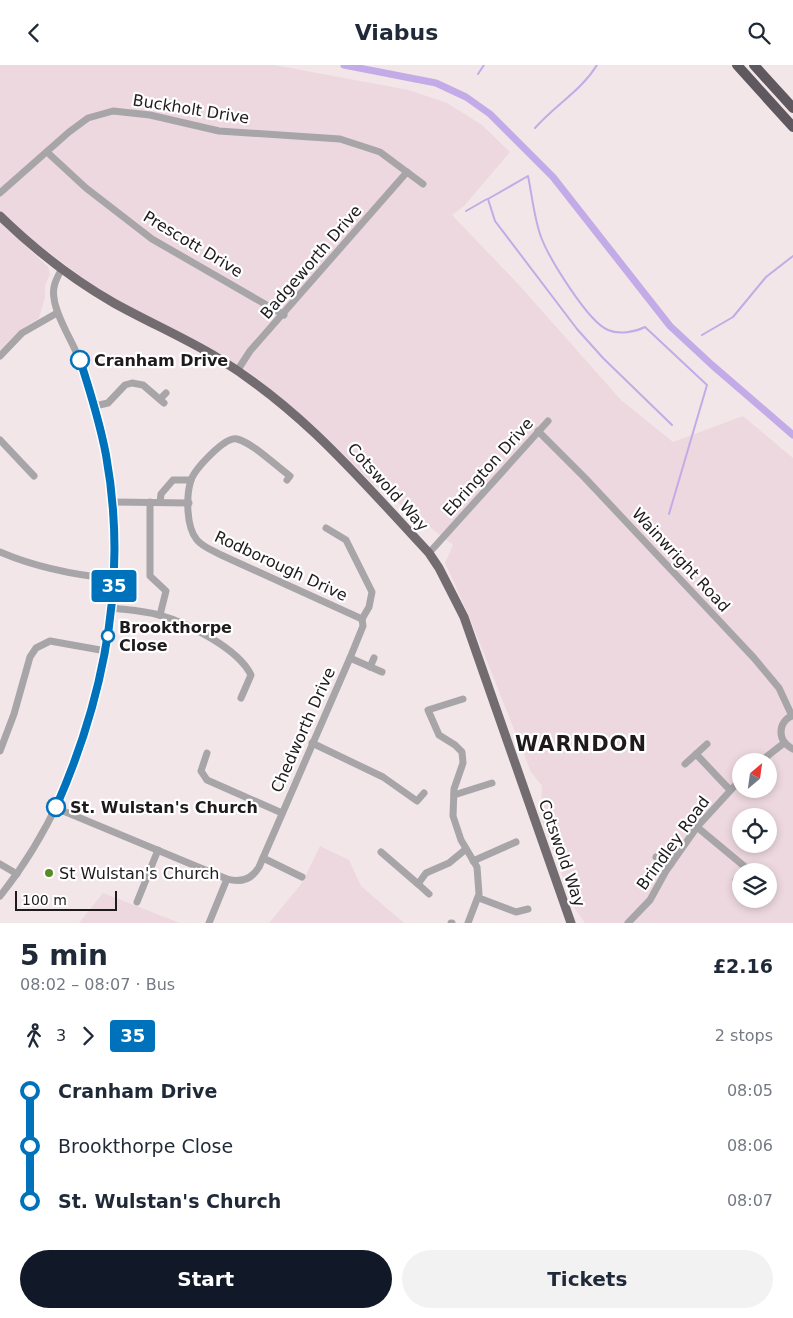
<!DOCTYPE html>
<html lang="en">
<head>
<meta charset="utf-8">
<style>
	:root { --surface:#fff; --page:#f2f2f3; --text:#1f2937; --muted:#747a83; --accent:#111827 }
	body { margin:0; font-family:"DejaVu Sans",sans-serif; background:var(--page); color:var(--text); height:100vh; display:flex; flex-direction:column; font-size:19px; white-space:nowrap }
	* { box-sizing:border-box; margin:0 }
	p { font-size:16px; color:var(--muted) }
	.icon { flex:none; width:28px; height:28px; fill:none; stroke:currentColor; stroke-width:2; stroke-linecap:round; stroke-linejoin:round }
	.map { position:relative; height:858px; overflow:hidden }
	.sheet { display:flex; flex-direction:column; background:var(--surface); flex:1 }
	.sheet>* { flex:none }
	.badge { padding:0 10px; border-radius:4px; font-size:18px; line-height:32px }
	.needle { width:32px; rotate:29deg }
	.controls { position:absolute; left:732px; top:688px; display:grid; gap:10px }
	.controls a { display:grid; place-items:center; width:45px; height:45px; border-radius:50%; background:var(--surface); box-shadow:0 2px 8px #0003; font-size:25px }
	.scale { position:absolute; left:15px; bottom:12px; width:102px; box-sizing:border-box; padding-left:5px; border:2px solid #1f1b1c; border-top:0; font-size:14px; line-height:18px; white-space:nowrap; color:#1f1b1c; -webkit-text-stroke:4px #fff; paint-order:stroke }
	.map>.badge { position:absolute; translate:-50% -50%; box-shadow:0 0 0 2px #fff }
	.legs { display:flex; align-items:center; gap:8px; height:55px; padding:0 20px; font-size:16px }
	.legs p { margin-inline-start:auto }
	.overview { display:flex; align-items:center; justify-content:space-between; height:85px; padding:0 20px }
	h1 { font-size:28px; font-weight:800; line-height:38px }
	.cta { display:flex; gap:10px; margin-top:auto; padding:10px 20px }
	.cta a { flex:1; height:58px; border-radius:30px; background:var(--accent); color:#fff; font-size:20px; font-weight:800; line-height:58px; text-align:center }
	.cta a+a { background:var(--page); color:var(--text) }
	ul { padding:0 20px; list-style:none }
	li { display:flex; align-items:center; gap:18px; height:55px; font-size:19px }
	li i { display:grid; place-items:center; width:8px; height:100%; margin:0 6px; background:currentColor }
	li i::after { content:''; width:12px; height:12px; margin:-6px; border:4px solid; border-radius:50%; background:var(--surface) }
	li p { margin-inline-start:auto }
	li:first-child i { background:linear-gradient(#0000 50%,currentColor 0) }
	li:last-child i { background:linear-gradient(currentColor 50%,#0000 0) }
	header { display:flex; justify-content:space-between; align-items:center; height:65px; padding:0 20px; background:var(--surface); font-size:22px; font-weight:800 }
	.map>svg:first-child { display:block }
</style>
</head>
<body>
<header><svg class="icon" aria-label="back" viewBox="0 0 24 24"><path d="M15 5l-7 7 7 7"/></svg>Viabus<svg class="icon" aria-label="search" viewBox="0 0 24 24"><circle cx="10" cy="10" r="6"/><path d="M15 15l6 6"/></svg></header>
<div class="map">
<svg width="793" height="858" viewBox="0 0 793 858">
	<rect width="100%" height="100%" fill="#f2e6e9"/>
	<g fill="#edd8df" fill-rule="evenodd">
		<path d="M 0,0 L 274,0 L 409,25 L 447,38 L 482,60 L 510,87 L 464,141 L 452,150 L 519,220 L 621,335 L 673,377 L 743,351 L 793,393 L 793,858 L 585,858 L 575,844 L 541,753 L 542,721 L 531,707 L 469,551 L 445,498 L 453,480 L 370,416 L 324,370 L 257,313 L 223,291 L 156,257 L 92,220 L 26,170 L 0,146 ZM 741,696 L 769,696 L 769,724 L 741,724 ZM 741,751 L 769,751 L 769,779 L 741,779 ZM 741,806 L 769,806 L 769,834 L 741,834 Z"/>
		<path d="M 0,157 L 48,202 L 50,209 L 45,220 L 45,232 L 39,253 L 21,264 L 0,285 Z"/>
		<path d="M 320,781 L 349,795 L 361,821 L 404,858 L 269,858 L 302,818 Z"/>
		<path d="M 103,828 L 180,858 L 79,858 Z"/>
	</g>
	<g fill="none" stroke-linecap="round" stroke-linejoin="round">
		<g stroke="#c2abe6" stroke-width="2">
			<path d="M 478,9 L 484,0"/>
			<path d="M 535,63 C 555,40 581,26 597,0"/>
			<path d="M 466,146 L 487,134"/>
			<path d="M 702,270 L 733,252 L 766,212 L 793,191"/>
			<path d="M 669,449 L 707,320 L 645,262 C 635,267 619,270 608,265 C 588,257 549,193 541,172 C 534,153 532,130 528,111 L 488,134 L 495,156 L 577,264 L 603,293 L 672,360"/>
		</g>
		<path stroke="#c2abe6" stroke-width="7" d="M 344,0 L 436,18 L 466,32 L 490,49 L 553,112 L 670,261 L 712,300 L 793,370"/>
		<g stroke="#a8a5a8" stroke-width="7">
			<path d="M 47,87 L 86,123 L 152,174 L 284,250"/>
			<path d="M 0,128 L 69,67 L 88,53 L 113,46 L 150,50 L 219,66 L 340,74 L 380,87 L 423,119"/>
			<path d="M 0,291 L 22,268 L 57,248"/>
			<path d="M 237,306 L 250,286 L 407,107"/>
			<path d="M 160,334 L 166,328"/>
			<path d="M 95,341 L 108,338 L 125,320 L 132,318 L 143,320 L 164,338"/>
			<path d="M 538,366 L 585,413 L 754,593 L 779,623 L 792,651"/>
			<path d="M 0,375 L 34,411"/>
			<path d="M 287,415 L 290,411 C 276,401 253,378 237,374 C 225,371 195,404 191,415 C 186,431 186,462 197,475 C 203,482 212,485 219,489 L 362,554"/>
			<path d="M 113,437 L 189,438"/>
			<path d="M 150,437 L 150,511 L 166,526 L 160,550"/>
			<path d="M 160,437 L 161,429 L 173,415 L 191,415"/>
			<path d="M 326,463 L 346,475 L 372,527 L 369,542 L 362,554"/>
			<path d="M 0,487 C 37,503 74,510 114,514"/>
			<path d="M 429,488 L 548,356"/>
			<path d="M 112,543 C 128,545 144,546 159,550 C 187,558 238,583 251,610 L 241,633"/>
			<path d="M 350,593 L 382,607"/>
			<path d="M 370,602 L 374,593"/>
			<path d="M 463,634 L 428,645 L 439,670 L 455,680 L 462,687 L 463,698 L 454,724 L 453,751 L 461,775 L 477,802 L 479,829 L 468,858"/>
			<path d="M 793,650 C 777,658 777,676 793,684"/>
			<path d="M 312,678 L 383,712 L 417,736 L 424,728"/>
			<path d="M 0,686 L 14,649 L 30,592 L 36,583 L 50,576 L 106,586"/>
			<path d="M 207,688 L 201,706 L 207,715 L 282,748"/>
			<path d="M 696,689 L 730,725"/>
			<path d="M 761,696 L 784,678"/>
			<path d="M 685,699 L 707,679"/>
			<path d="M 454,730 L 492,718"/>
			<path d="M 56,743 L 227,814 C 241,818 252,814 259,802 L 350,593 L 363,561 L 362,554"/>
			<path d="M 697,762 L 750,806"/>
			<path d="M 381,787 L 418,819 L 426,808 L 449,798 L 466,784"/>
			<path d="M 656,792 L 671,799"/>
			<path d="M 263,793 L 302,812"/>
			<path d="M 473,796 L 516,777"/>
			<path d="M 0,799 L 17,809"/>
			<path d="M 736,815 L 741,809"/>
			<path d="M 418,819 L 429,829"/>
			<path d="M 0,831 C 94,714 135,534 105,387 C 99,356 91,325 80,296 C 73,277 56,252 54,233 C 52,222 56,215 61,205"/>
			<path d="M 479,833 L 516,847 L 528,844"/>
			<path d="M 137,837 L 158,785"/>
			<path d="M 209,858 L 227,814"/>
			<path d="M 451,858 L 452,858"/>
			<path d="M 628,858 L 650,835 L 666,806 L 697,762 L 741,714"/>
		</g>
		<path stroke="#726c71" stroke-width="9" d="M 0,151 C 35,185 72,214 114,238 C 148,257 185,273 218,293 C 304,346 361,415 429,488 L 439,503 L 464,552 L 571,858"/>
		<g stroke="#5f585e" stroke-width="10">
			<path d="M 737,0 L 793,62"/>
			<path d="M 754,0 L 793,43"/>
		</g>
	</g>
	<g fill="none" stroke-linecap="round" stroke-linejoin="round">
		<defs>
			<path id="line-1" d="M 56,742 C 105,631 128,511 106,390 C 100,358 90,326 80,295"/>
		</defs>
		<use href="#line-1" stroke="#fff" stroke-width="11"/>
		<use href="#line-1" stroke="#0072bc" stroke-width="8"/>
	</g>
	<g fill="#fff" stroke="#0072bc" stroke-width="2.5">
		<circle cx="80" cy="295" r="9"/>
		<circle cx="108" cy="571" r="6"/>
		<circle cx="56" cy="742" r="9"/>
	</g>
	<circle fill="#578c26" stroke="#fff" stroke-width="2" cx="49" cy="808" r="5"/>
	<g text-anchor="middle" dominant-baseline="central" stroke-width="4.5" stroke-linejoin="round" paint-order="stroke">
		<g font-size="16" fill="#1f1b1c" stroke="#fff">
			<text transform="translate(191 44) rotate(9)">Buckholt Drive</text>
			<text transform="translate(193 179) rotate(31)">Prescott Drive</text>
			<text transform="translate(311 197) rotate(-49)">Badgeworth Drive</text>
			<text transform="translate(488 402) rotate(-48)">Ebrington Drive</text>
			<text transform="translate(388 422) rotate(48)">Cotswold Way</text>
			<text transform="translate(681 495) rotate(47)">Wainwright Road</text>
			<text transform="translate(281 501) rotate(25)">Rodborough Drive</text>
			<text transform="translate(303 665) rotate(-66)">Chedworth Drive</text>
			<text transform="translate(673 778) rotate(-54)">Brindley Road</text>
			<text transform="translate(562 788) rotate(71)">Cotswold Way</text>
		</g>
		<g font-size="16" font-weight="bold" fill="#1f1b1c" stroke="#fff" text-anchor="start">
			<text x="94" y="295">Cranham Drive</text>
			<text x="119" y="562">Brookthorpe<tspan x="119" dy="18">Close</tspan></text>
			<text x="70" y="742">St. Wulstan's Church</text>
		</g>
		<g font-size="16" fill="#1f1b1c" stroke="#fff" text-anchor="start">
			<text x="59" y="808">St Wulstan's Church</text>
		</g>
		<g font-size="21" font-weight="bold" letter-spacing="1" fill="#1f1b1c" stroke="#fff">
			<text x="581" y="679">WARNDON</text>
		</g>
	</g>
</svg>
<div class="controls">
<a><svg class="needle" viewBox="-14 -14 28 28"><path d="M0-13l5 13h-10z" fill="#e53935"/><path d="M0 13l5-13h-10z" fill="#747a83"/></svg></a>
<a><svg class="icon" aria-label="locate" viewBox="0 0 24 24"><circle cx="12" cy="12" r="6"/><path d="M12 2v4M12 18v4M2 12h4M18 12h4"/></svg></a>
<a><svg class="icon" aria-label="layers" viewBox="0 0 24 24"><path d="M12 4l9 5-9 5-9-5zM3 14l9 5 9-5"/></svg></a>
</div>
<div class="scale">100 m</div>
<b class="badge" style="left:114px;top:521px;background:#0072bc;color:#fff">35</b>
</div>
<section class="sheet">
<div class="overview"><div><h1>5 min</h1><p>08:02 – 08:07 · Bus</p></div><b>£2.16</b></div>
<div class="legs"><svg class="icon" aria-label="walk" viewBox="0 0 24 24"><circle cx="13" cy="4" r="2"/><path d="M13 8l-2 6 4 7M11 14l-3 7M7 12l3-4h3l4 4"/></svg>3<svg class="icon" aria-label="forward" viewBox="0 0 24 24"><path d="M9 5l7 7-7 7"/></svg><b class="badge" style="background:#0072bc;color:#fff">35</b><p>2 stops</p></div>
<ul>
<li><i style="color:#0072bc"></i><b>Cranham Drive</b><p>08:05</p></li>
<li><i style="color:#0072bc"></i><span>Brookthorpe Close</span><p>08:06</p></li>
<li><i style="color:#0072bc"></i><b>St. Wulstan's Church</b><p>08:07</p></li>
</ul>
<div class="cta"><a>Start</a><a>Tickets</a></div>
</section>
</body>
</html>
